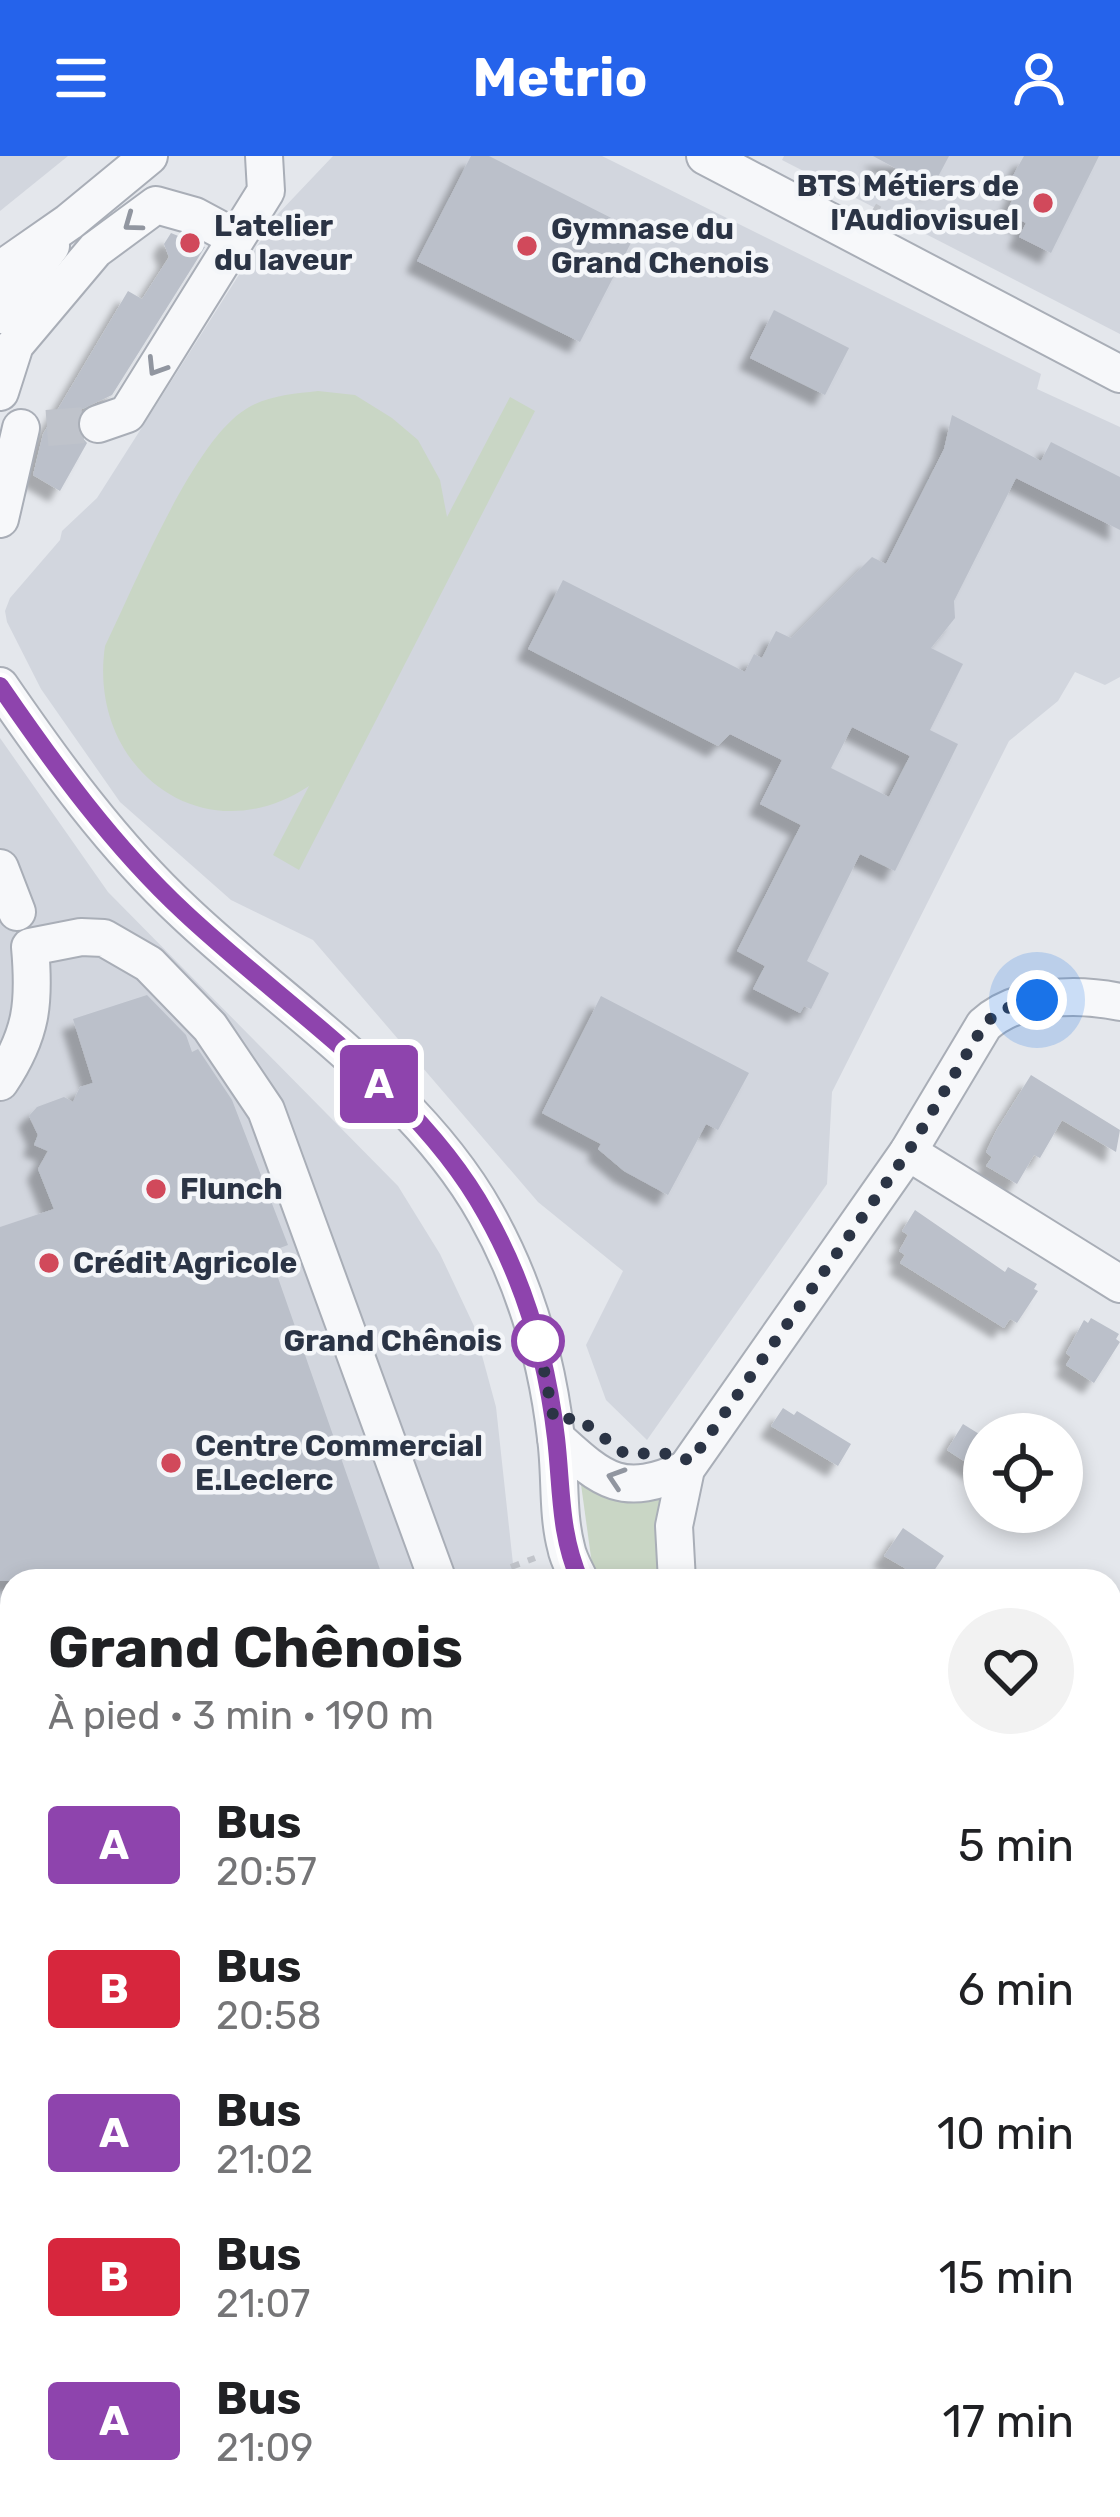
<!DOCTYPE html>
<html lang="fr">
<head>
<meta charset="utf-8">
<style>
	:root { --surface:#fff; --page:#f2f2f2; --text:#202124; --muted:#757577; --accent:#2563eb }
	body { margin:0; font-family:Rubik,sans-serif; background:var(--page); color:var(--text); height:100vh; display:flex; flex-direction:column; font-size:45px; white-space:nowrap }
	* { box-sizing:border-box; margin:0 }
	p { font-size:39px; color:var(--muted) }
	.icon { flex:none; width:66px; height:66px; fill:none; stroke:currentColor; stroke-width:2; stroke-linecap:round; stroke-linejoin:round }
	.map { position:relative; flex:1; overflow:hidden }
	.details { position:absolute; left:0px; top:1413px; width:1122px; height:948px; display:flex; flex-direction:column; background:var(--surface); border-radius:36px 36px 0 0; box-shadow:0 6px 18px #0003 }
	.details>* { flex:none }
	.badge { padding:0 24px; border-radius:9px; font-size:42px; line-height:78px }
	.controls { position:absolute; left:963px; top:1257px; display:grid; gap:24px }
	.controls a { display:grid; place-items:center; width:120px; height:120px; border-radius:50%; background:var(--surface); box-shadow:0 6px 18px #0003; font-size:60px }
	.you { position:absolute; width:60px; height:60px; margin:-30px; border:9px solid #fff; border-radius:50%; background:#1a73e8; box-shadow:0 0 0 18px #1a73e833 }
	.map>.badge { position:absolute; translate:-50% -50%; box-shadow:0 0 0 6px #fff }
	.round { display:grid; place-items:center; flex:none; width:126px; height:126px; border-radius:63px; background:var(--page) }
	.overview { display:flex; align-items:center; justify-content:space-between; height:204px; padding:0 48px }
	h1 { font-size:57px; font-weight:700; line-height:90px }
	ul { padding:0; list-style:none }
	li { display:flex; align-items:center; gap:36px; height:144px; padding:0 48px }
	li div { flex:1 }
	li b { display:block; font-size:45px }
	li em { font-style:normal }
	li .badge { min-width:132px; font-weight:700; text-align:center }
	header { display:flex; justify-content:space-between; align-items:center; height:156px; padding:0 48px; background:var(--accent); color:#fff; font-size:54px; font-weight:700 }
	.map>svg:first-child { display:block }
</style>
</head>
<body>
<header><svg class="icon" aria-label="menu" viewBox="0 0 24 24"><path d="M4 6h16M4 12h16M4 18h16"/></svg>Metrio<svg class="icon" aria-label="person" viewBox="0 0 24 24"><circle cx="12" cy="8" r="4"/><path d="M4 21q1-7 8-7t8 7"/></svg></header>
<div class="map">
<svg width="1120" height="2361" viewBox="0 0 1120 2361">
	<defs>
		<filter id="shadow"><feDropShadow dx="-11" dy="11" stdDeviation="3" flood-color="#0004"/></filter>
	</defs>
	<rect width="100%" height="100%" fill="#e4e7ec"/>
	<g fill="#d2d6de">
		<path d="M 0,0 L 68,0 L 0,55 Z"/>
		<path d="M 333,0 L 602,0 L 1041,218 L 1037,233 L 1120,271 L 1120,521 L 1105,529 L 1075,516 L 1058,545 L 1009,585 L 832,936 L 827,1028 L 647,1284 L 606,1244 L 586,1189 L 623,1115 L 538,1046 L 313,784 L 231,744 L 120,646 L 41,533 L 7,466 L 5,455 L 10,442 L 60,384 L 62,375 L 97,342 L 277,59 Z"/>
		<path d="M 784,0 L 1120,0 L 1120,178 L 782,4 Z"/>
		<path d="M 0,582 L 108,736 L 398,1030 L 440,1098 L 474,1170 L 496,1251 L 514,1417 L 510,1425 L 12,1425 L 12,1716 L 0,1720 Z"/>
	</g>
	<g fill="#c9d6c5">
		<path d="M 318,235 L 355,239 L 392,262 L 418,284 L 440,324 L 447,361 L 510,241 L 535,255 L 299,714 L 273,699 L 309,630 C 202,701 87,611 105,490 C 135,429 193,285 246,253 C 268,239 294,238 318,235 Z"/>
		<path d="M 580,1321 L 664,1339 L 662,1425 L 594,1423 Z"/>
		<path d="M 1116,2053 L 1120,2055 L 1120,2129 L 1110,2124 L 1110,2065 Z"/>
		<path d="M 457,2349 L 567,2349 L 568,2361 L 452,2361 Z"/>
	</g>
	<g fill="#bbc0ca" fill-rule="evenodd" filter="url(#shadow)">
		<path d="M 471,0 L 489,0 L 637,75 L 580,186 L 417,105 Z"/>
		<path d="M 873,0 L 949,0 L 932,32 Z"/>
		<path d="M 1024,0 L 1099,0 L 1051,97 L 1019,81 L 1026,67 L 1006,57 L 1019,30 L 1010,25 Z"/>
		<path d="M 171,77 L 205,91 L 112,239 L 80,254 L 76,274 L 87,287 L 60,335 L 33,319 L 43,278 L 128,135 L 142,143 L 169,101 L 164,88 Z"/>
		<path d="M 774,154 L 849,192 L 825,239 L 750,202 Z"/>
		<path d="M 952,259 L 1041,305 L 1051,286 L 1120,321 L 1120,374 L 1016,322 L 954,445 L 955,462 L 931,492 L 963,508 L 930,574 L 958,588 L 895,715 L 860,698 L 807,805 L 829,817 L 811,853 L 804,850 L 800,857 L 753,833 L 765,810 L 737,795 L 801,669 L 760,648 L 782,604 L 730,578 L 718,590 L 528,493 L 563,424 L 745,516 L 754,498 L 762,502 L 776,475 L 791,482 L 872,401 L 886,408 L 944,293 ZM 852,571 L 910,600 L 889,641 L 831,612 Z"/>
		<path d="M 147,839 L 186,879 L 192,896 L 198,893 L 232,944 L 288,1089 L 269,1096 L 384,1425 L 0,1425 L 0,1071 L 54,1053 L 38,1013 L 48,995 L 34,989 L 38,979 L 29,960 L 37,951 L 64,941 L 73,946 L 80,931 L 93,927 L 73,863 Z"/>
		<path d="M 601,840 L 749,917 L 718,974 L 706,968 L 668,1039 L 624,1015 L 598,993 L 601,988 L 542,957 Z"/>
		<path d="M 1031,919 L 1120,974 L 1116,996 L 1062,964 L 1040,1002 L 1034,999 L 1017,1028 L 986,1010 L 992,1001 L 986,996 L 996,975 Z"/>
		<path d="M 915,1054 L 1005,1116 L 1008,1111 L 1037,1128 L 1034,1133 L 1038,1135 L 1017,1167 L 1010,1163 L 1004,1172 L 900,1107 L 905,1099 L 899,1095 L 908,1079 L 902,1075 Z"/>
		<path d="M 1091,1162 L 1119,1178 L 1116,1183 L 1120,1186 L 1094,1227 L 1066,1209 L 1071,1201 L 1066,1197 L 1084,1164 L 1088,1167 Z"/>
		<path d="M 783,1252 L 794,1259 L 797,1255 L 851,1288 L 838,1310 L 771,1270 Z"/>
		<path d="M 963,1268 L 984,1281 L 984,1318 L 947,1294 Z"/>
		<path d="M 903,1372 L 944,1400 L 927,1425 L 884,1400 Z"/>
	</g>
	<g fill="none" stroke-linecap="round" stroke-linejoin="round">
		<path stroke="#bfc3cb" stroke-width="36" stroke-dasharray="36 18" stroke-linecap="butt" d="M 47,272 L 98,268"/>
		<defs>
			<g id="minor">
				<path d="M 705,0 L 1120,218"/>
				<path d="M 0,114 L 69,66 L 149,0"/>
				<path d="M 0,159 L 51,90"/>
				<path d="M 0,236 L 15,189 L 95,94 L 156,49 L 195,60 L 236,82"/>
				<path d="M 98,268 L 127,258 L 266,35 L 264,0"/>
				<path d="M 0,363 L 21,272"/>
				<path d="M 0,530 C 55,610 113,690 184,756 C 284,851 418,936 486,1058 C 525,1127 547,1203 556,1282 C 561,1318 557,1357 566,1391 C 568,1403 575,1414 580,1425"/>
				<path d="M 0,712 L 17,756"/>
				<path d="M 0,926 C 32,878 35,847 30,791 L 81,781 L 104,782 L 149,808 L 210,871 L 266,954 L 438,1425"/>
				<path d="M 908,996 L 1120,1128"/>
				<path d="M 556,1282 C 604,1326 623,1342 686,1313"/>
				<path d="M 677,1425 L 674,1370 L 686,1313 L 908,996 L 984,869 C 1018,838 1077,837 1120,846"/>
				<path d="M 0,1704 L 12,1700"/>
				<path d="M 1110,1740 L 1120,1744"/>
				<path d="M 1110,1942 L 1120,1944"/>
				<path d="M 0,2251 L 12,2233"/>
				<path d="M 587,2349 L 588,2361"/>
				<path d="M 743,2349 L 749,2361"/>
			</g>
			<g id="major">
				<path d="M 0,1782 L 12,1778"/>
				<path d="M 1110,1815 L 1120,1812"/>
				<path d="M 0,1851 L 12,1851"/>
				<path d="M 1110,1868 L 1120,1865"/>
				<path d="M 421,2361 L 427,2349"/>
			</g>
		</defs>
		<use href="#minor" stroke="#a9aeb7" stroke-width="40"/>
		<use href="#major" stroke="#a3abb8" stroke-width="50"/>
		<g stroke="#c2c5cb" stroke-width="6" stroke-dasharray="9 9" stroke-linecap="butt">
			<path d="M 874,57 L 900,14"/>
			<path d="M 511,1411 L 535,1402"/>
			<path d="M 0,1899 L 12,1899"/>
		</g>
		<use href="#minor" stroke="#f7f8fa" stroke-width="36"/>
		<use href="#major" stroke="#fff" stroke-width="45"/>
	</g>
	<defs><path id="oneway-chevron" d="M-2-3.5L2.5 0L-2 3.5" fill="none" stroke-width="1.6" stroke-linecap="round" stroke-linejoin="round" transform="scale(3)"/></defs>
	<g stroke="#9196a0">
		<use href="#oneway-chevron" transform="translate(132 67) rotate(144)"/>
		<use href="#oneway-chevron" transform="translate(156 211) rotate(122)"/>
		<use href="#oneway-chevron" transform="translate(616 1322) rotate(-162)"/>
	</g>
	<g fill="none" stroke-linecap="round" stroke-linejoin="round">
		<defs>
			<path id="line" d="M 0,530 C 55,610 113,690 184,756 C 284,850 419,936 486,1058 C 525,1127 547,1204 556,1282 C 562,1334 559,1376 580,1425"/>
		</defs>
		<use href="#line" stroke="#fff" stroke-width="27"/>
		<use href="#line" stroke="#8e44ad" stroke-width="18"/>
		<path stroke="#2b3445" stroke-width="12" stroke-dasharray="0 21.6" d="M 538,1185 L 537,1179 L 554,1264 L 578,1262 L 624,1297 L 672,1298 L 691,1305 L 908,996 L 984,869 L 1000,854 L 1037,844"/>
	</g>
	<g fill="#d1495b" stroke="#f4f6f9" stroke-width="4.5">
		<circle cx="1043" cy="47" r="12"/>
		<circle cx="190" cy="87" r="12"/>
		<circle cx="527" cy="90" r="12"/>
		<circle cx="156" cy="1033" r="12"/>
		<circle cx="49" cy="1107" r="12"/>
		<circle cx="171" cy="1307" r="12"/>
	</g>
	<circle fill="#fff" stroke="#8e44ad" stroke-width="6" cx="538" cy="1185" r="24"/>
	<g text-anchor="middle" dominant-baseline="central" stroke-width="9" stroke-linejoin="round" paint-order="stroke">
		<g font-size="30" font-weight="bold" fill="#2b3445" stroke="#f4f6f9" text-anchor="start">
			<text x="1019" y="30" text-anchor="end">BTS Métiers de<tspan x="1019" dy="34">l'Audiovisuel</tspan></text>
			<text x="214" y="70">L'atelier<tspan x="214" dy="34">du laveur</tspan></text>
			<text x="551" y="73">Gymnase du<tspan x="551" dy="34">Grand Chenois</tspan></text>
			<text x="180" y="1033">Flunch</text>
			<text x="73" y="1107">Crédit Agricole</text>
			<text x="195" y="1290">Centre Commercial<tspan x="195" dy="34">E.Leclerc</tspan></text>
		</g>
		<g font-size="30" font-weight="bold" fill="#2b3445" stroke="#f4f6f9" text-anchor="end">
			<text x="502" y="1185">Grand Chênois</text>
		</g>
	</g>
</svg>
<div class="controls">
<a><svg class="icon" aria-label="locate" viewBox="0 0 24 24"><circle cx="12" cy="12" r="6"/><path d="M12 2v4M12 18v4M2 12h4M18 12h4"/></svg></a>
</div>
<div class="you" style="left:1037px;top:844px"></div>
<b class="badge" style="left:379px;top:928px;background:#8e44ad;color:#fff">A</b>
<section class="details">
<div class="overview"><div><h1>Grand Chênois</h1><p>À pied · 3 min · 190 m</p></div><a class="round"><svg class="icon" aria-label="heart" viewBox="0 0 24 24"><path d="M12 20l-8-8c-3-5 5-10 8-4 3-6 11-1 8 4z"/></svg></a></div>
<ul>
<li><span class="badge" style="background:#8e44ad;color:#fff">A</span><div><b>Bus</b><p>20:57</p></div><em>5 min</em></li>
<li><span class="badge" style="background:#d7263d;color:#fff">B</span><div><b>Bus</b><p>20:58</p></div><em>6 min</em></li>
<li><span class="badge" style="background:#8e44ad;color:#fff">A</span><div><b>Bus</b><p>21:02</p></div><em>10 min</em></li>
<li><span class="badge" style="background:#d7263d;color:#fff">B</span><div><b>Bus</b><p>21:07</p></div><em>15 min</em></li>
<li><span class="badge" style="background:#8e44ad;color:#fff">A</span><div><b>Bus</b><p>21:09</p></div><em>17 min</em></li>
</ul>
</section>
</div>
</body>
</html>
